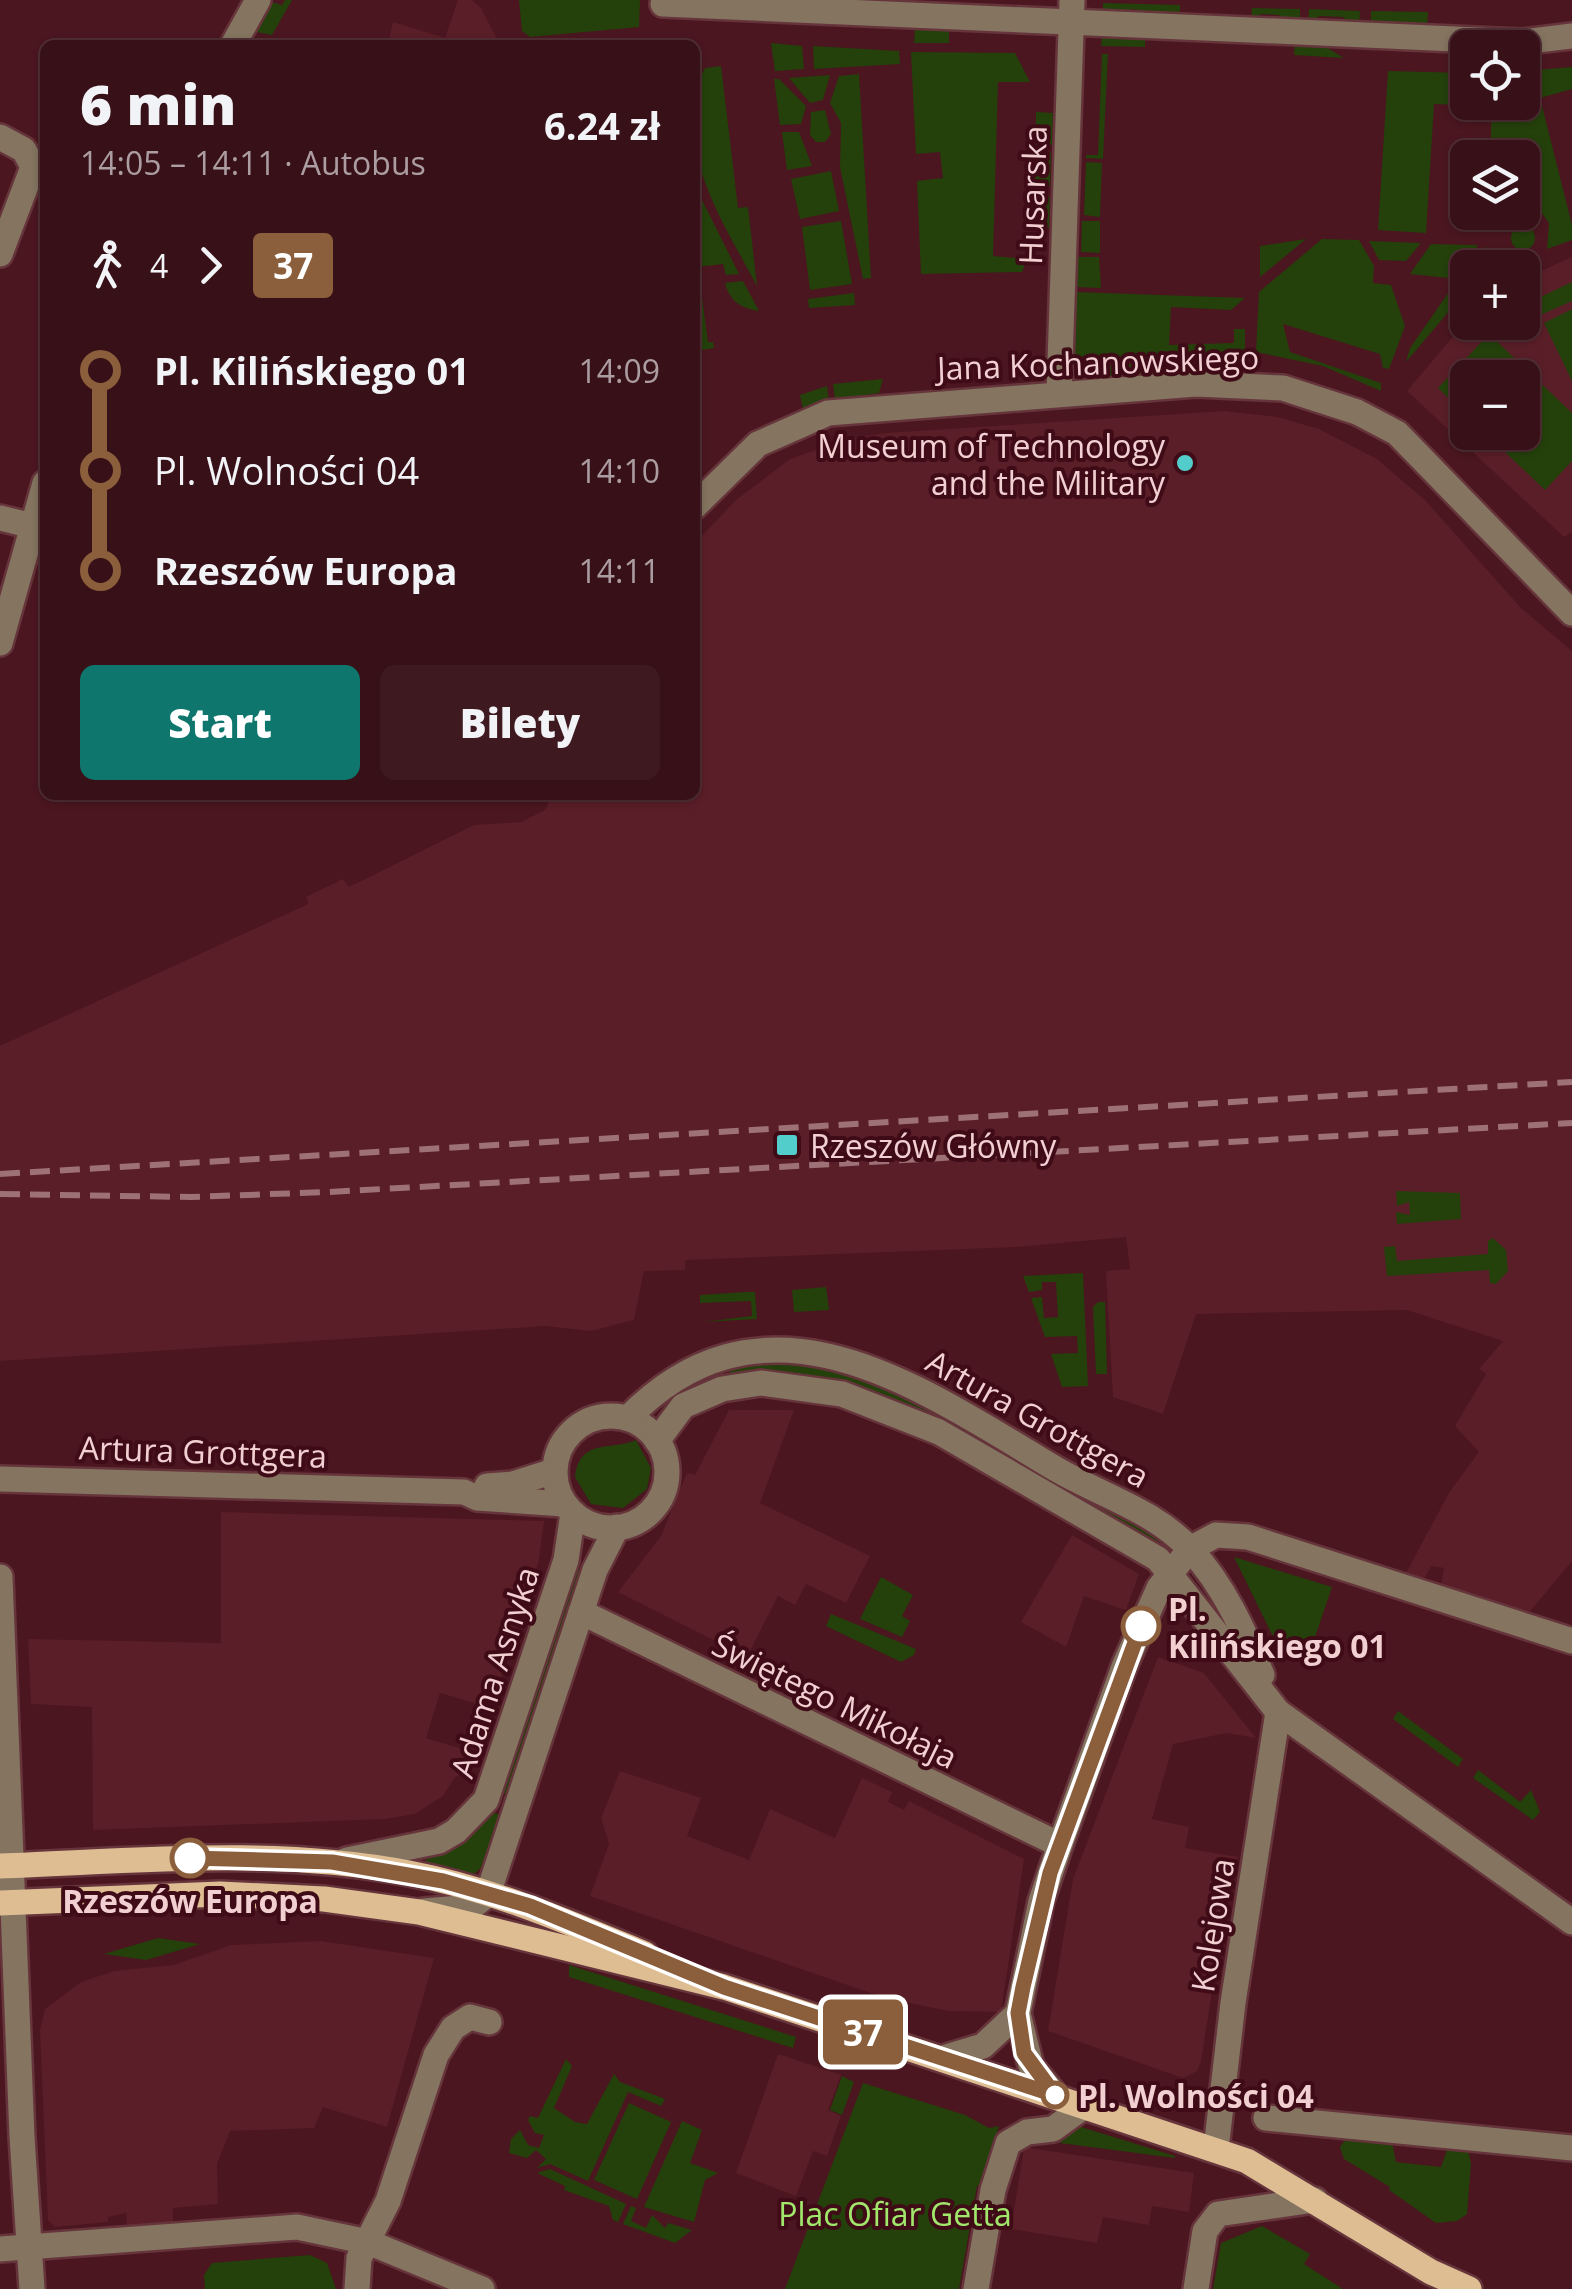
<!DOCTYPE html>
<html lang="pl">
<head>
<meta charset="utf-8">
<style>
	:root { --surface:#381017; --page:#3f1920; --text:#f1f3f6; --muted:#ab9da1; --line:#523036; --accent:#0f766e }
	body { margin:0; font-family:"Open Sans",sans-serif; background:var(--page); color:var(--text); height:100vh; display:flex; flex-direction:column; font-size:38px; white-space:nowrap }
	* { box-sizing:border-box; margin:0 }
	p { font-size:32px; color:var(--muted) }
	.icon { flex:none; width:55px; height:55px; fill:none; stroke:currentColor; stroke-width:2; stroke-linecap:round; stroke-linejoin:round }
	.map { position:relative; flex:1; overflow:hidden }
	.panel { position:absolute; left:40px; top:40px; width:660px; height:760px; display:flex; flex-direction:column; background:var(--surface); border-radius:15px; box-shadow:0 2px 8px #0004,0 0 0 2px var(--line) }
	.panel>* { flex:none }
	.badge { padding:0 20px; border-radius:8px; font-size:35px; line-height:65px }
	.buttons { position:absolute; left:1450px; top:30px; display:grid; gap:20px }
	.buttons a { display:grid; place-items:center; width:90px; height:90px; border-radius:15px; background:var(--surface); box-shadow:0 2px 8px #0004,0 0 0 2px var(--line); font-size:50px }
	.map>.badge { position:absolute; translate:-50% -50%; box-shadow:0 0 0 5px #fff }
	.legs { display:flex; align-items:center; gap:15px; height:110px; padding:0 40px; font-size:32px }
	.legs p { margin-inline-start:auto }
	.head { display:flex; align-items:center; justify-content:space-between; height:170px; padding:0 40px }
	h1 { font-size:55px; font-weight:800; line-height:75px }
	.action { display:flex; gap:20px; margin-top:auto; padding:20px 40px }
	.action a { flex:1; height:115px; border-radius:15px; background:var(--accent); color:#fff; font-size:40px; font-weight:800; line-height:115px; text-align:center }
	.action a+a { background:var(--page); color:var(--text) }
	ul { padding:0 40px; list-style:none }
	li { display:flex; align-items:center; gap:35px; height:100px; font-size:38px }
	li i { display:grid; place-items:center; width:15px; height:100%; margin:0 12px; background:currentColor }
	li i::after { content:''; width:25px; height:25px; margin:-12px; border:8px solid; border-radius:50%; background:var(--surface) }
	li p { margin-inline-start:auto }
	li:first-child i { background:linear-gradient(#0000 50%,currentColor 0) }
	li:last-child i { background:linear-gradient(currentColor 50%,#0000 0) }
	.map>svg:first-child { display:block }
</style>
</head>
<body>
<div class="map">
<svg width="1572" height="2289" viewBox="0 0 1572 2289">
	<rect width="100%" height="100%" fill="#4b161f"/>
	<g fill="#5a1e28" fill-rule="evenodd">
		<path d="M 458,0 L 472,0 L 481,8 L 500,45 L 388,45 L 393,22 L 445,38 Z"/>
		<path d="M 1572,257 L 1572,532 L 1564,537 L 1407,391 L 1467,320 L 1522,322 L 1523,279 ZM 1468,378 L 1522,378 L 1522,432 L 1468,432 Z"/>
		<path d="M 1224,411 L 1278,417 L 1319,429 L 1377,459 L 1425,500 L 1521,608 L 1572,651 L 1572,1561 L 1528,1614 L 1441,1585 L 1444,1568 L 1431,1566 L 1424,1579 L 1406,1573 L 1450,1491 L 1479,1452 L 1455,1426 L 1486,1374 L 1479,1369 L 1503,1341 L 1407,1310 L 1196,1314 L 1163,1414 L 1113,1397 L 1106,1271 L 1130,1269 L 1126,1237 L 1017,1247 L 685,1260 L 685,1270 L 644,1271 L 634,1320 L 591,1331 L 545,1326 L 0,1361 L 0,1046 L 308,904 L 306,897 L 343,879 L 349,887 L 474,825 L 521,822 L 545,810 L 552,795 L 695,795 L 695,543 L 736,500 L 790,459 L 851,438 L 886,433 Z"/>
		<path d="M 729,1410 L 794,1410 L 760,1503 L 870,1556 L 846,1603 L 806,1584 L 795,1605 L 778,1596 L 747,1657 L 618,1592 L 661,1536 L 687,1473 L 695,1475 Z"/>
		<path d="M 221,1512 L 544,1521 L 539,1560 L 500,1681 L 492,1680 L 484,1706 L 440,1693 L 426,1738 L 476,1753 L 470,1770 L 455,1777 L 443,1796 L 415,1814 L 385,1819 L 93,1830 L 92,1707 L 31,1704 L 28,1639 L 221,1643 Z"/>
		<path d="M 1072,1535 L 1139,1574 L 1126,1610 L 1084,1596 L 1066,1647 L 1021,1622 Z"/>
		<path d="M 1158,1657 L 1204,1673 L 1256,1738 L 1227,1733 L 1173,1744 L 1152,1819 L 1189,1827 L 1185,1848 L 1238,1857 L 1226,1902 L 1201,2062 L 1197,2071 L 1183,2078 L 1048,2031 L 1073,1879 Z"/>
		<path d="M 620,1771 L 701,1798 L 687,1836 L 749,1860 L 770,1809 L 835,1838 L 862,1778 L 892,1792 L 888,1802 L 904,1810 L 909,1801 L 1024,1859 L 1001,2012 L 948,2011 L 885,1998 L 590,1896 L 609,1844 L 601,1818 Z"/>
		<path d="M 321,1941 L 434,1958 L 387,2127 L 323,2107 L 314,2128 L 230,2131 L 217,2164 L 218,2204 L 173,2208 L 173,2223 L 127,2226 L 126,2213 L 108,2217 L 108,2222 L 55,2227 L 48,2220 L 40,2030 L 45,2009 L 81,1982 L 114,1971 L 174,1965 L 231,1945 Z"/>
		<path d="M 778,2054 L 841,2075 L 828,2110 L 841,2116 L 827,2156 L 813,2151 L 796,2196 L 736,2173 Z"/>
		<path d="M 1024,2147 L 1194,2173 L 1189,2212 L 1152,2206 L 1149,2225 L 1103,2217 L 1097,2243 L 1011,2229 Z"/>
	</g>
	<g fill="#24400b">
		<path d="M 285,0 L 292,0 L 272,35 L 251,31 L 268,1 L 282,5 Z"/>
		<path d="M 519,0 L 640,0 L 639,27 L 530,37 L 522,31 Z"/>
		<path d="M 1103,3 L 1180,5 L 1180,19 C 1161,18 1150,10 1131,9 L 1123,17 L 1103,15 Z"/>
		<path d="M 1252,8 L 1300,9 L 1300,23 L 1285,23 L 1279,15 L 1261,14 L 1251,21 Z"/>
		<path d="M 1309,9 L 1360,11 L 1359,25 L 1350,25 L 1343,17 L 1320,16 L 1308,23 Z"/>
		<path d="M 1371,11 L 1428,12 L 1427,28 L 1371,26 Z"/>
		<path d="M 915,28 L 949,29 L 949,43 L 914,43 Z"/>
		<path d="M 1102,36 L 1145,37 L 1145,47 L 1101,46 Z"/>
		<path d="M 1295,42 L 1318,42 L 1344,58 L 1294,55 Z"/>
		<path d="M 771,43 L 802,46 L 804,69 L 775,71 Z"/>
		<path d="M 813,46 L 899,51 L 900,64 L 814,69 Z"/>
		<path d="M 911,52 L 1015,53 L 1030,82 L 998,82 L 993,256 L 1027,259 L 1022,272 L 921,274 L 917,181 L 943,178 L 940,152 L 916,154 Z"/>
		<path d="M 1102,54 L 1108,54 L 1103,159 L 1086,158 L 1086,155 L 1098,155 Z"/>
		<path d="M 721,66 L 738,208 L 748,207 L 757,286 C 724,224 667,139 705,68 Z"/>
		<path d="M 1572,67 L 1572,89 L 1540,98 L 1572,225 L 1572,240 L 1547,249 L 1549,223 L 1541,212 L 1523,208 L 1522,158 L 1490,157 L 1492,103 L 1522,102 L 1523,71 Z"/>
		<path d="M 1388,71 L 1467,73 L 1468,102 L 1483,103 L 1483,106 L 1434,104 L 1426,233 L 1378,230 Z"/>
		<path d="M 859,74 L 871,278 L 863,279 L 840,167 L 841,123 L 830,103 L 839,76 Z"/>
		<path d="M 830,75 L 823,100 L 810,103 L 789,78 Z"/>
		<path d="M 774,79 L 779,79 L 806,106 L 801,124 L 780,125 Z"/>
		<path d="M 825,110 L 831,134 L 825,142 L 816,142 L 810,135 L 811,112 Z"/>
		<path d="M 1036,112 L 1053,113 L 1052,145 L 1036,145 Z"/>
		<path d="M 782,132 L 799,132 L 812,166 L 787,170 Z"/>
		<path d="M 1036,152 L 1051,153 L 1050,186 L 1035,186 Z"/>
		<path d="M 1086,162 L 1102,163 L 1100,217 L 1084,215 Z"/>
		<path d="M 831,171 L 839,211 L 800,219 L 791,179 Z"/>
		<path d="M 699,194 L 739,274 L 726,275 L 723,264 L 697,267 L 699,282 L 695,283 L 695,195 Z"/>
		<path d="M 1034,196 L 1050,197 L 1049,228 L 1032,228 Z"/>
		<path d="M 841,221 L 852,284 L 810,290 L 802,227 Z"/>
		<path d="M 1082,221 L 1100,221 L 1100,253 L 1081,252 Z"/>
		<circle cx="1523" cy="238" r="12"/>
		<path d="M 1306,239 L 1260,277 L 1260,246 Z"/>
		<path d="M 1322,239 L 1359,240 L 1374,266 L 1373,283 L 1391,285 L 1405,326 L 1389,369 L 1383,368 L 1380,354 L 1283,324 L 1290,352 L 1381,383 L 1381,391 L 1323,366 L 1256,352 L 1259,292 Z"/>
		<path d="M 1369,241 L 1421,243 L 1406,261 L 1379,260 Z"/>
		<path d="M 1431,244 L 1477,245 L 1476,267 L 1468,268 L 1467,290 L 1406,362 L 1410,348 L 1458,279 L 1410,274 Z"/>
		<path d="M 1486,247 L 1521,262 L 1509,267 L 1486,267 Z"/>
		<path d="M 1078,257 L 1099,257 L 1101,288 L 1077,287 Z"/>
		<path d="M 743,281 L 759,311 C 740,308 730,301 725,283 Z"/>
		<path d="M 1572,282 L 1572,301 L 1536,317 L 1530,302 Z"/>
		<path d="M 701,290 L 708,342 L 713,342 L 714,348 L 695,351 L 695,291 Z"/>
		<path d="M 1076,292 L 1245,298 L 1231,310 L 1171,307 L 1169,345 L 1234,343 L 1234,329 L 1245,329 L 1245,350 L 1073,362 Z"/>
		<path d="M 854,293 L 855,305 L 809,308 L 808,299 Z"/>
		<path d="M 1572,309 L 1572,381 L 1544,323 Z"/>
		<path d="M 1489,334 L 1572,413 L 1572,461 L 1545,490 L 1485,433 L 1522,432 L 1522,378 L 1468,378 L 1467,416 L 1438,388 Z"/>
		<path d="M 1159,362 L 1156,375 L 1085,380 L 1073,375 L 1073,368 Z"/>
		<path d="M 883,379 L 879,393 L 835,400 L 833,384 Z"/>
		<path d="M 827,386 L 829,401 L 803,409 L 800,395 Z"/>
		<path d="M 1396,1191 L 1460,1193 L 1461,1219 L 1397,1224 L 1396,1212 L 1410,1215 L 1409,1202 L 1397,1206 Z"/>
		<path d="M 1493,1238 L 1506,1250 L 1508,1271 L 1496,1284 L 1490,1283 L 1489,1270 L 1387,1276 L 1384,1247 L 1395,1246 L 1397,1261 L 1488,1254 L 1488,1241 Z"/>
		<path d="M 1083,1273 L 1088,1386 L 1062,1387 L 1051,1354 L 1078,1353 L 1077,1336 L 1045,1337 L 1031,1298 L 1042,1297 L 1044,1318 L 1058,1317 L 1056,1282 L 1042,1282 L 1042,1290 L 1029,1292 L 1023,1276 Z"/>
		<path d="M 826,1287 L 829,1310 L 794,1312 L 792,1290 Z"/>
		<path d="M 746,1292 L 755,1292 L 757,1319 L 703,1322 L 752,1316 L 751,1301 L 700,1303 L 700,1295 Z"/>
		<path d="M 1098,1302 L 1105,1302 L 1107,1374 L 1096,1374 L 1093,1307 Z"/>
		<path d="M 778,1361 C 844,1371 898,1389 955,1422 L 843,1382 L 771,1372 L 731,1376 L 727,1365 Z"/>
		<path d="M 636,1440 L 651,1468 L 647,1489 L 623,1508 L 591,1504 L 575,1477 C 580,1438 610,1451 636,1440 Z"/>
		<path d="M 1091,1496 L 1167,1539 L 1159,1542 L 1087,1504 Z"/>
		<path d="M 1234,1557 L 1332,1587 L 1310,1652 L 1283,1657 Z"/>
		<path d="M 576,1568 L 587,1571 L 510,1796 L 503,1793 Z"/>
		<path d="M 881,1577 L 913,1595 L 902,1616 L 910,1621 L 902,1637 L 860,1619 Z"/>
		<path d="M 831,1614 L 916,1649 L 914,1655 L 901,1662 L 826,1626 Z"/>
		<path d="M 1398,1711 L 1463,1759 L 1458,1767 L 1393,1719 Z"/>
		<path d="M 1478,1770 L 1520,1802 L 1531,1790 L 1540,1812 L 1533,1820 L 1473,1778 Z"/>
		<path d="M 493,1813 L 504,1815 L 486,1863 L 474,1874 L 426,1864 L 426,1859 L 462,1843 Z"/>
		<path d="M 158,1938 L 200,1944 L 146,1960 L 104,1954 Z"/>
		<path d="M 569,1965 L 796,2037 L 793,2048 L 569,1977 Z"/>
		<path d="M 566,2059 L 572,2066 L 554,2108 L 575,2122 L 587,2124 L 614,2074 L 620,2082 L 665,2099 L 661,2106 L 628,2092 L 588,2181 L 550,2164 L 537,2168 L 546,2159 L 536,2150 L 527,2158 L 509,2153 L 511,2139 L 520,2130 L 528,2145 L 539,2148 L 544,2135 L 535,2133 L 528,2120 L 530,2116 L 538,2118 Z"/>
		<path d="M 842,2076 L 854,2082 L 842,2115 L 830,2110 Z"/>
		<path d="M 863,2083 L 965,2115 L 989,2128 L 999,2126 L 997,2132 L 1002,2133 L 1004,2128 L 1013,2131 L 981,2186 L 977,2186 L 959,2289 L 785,2289 Z"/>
		<path d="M 629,2103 L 671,2122 L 637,2199 L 594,2180 Z"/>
		<path d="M 682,2121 L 702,2130 L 690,2163 L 718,2173 L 705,2180 L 694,2222 L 644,2207 Z"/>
		<path d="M 1078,2126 L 1175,2156 L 1175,2158 L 1060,2143 L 1060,2137 L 1044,2140 Z"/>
		<path d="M 1350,2133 L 1392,2142 L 1396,2162 L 1441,2167 L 1447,2150 L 1467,2144 L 1471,2164 L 1467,2214 L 1457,2221 L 1436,2223 L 1389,2190 L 1390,2187 L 1344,2159 L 1340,2147 Z"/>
		<path d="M 550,2169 L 626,2204 L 618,2222 L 613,2220 L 609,2206 L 564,2190 L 565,2186 L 537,2173 Z"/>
		<path d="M 631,2206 L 636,2208 L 631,2221 L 646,2228 L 652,2215 L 665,2228 L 668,2223 L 692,2230 L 675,2243 L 623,2224 Z"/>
		<path d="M 1262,2226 L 1310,2254 L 1304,2264 L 1343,2289 L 1213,2289 L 1221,2243 Z"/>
		<path d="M 310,2255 L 327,2263 L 336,2289 L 205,2289 L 204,2275 L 212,2263 Z"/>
	</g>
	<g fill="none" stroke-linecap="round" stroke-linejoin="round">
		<defs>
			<g id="minor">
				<path d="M 663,4 L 1522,42 L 1572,36"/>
				<path d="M 233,45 L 258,0"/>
				<path d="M 0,137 L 24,150 L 33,167 L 0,254"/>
				<path d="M 1059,393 L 1072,0"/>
				<path d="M 695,506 L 758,444 L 828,413 L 1196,384 L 1283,388 L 1357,412 L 1397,433 L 1572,613"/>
				<path d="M 0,518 L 45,529"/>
				<path d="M 0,643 L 45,483"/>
				<circle cx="611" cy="1472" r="56"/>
				<path d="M 628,1418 C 767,1276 920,1388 1056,1469 C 1102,1496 1154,1510 1191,1550 C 1224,1586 1244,1631 1262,1675"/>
				<path d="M 657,1441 L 683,1406 L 722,1389 L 761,1383 L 842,1394 L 939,1432 L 1158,1559 L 1278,1712 L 1572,1922"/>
				<path d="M 0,1479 L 464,1492 L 477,1498 L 564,1504"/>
				<path d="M 487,1486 L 513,1484 L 554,1471"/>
				<path d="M 0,1577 L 22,2137 L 32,2289"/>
				<path d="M 581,1612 L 1060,1845"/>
				<path d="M 347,1860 L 439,1841 L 456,1831 L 486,1800 L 566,1560 L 573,1513"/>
				<path d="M 424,1911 L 472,1907 L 488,1894 L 595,1570 L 617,1527"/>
				<path d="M 943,2058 L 983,2046 L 1018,2013"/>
				<path d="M 1055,2095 L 1031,2066 L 1018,2013 L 1041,1901 L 1060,1845 L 1125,1664 L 1159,1588 L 1190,1549 L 1216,1535 L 1248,1537 L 1572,1641"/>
				<path d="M 1266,2118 L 1572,2148"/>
				<path d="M 1216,2149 L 1233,2003 L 1278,1712"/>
				<path d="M 0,2249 L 297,2227 L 368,2242 L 482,2289"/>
				<path d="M 357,2289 L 359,2258 L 388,2201 L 436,2055 L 453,2028 L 470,2017 L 489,2022"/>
				<path d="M 976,2289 L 993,2190 L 1008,2143 L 1027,2132 L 1053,2129 L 1086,2105"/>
				<path d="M 1196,2289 L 1205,2231 L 1218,2214 L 1315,2200"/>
			</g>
			<g id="major">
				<path d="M 0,1866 C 136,1861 274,1847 409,1873 C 492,1889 568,1922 645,1954"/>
				<path d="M 0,1903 L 220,1894 L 324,1899 L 419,1912 L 724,1987 L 1247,2161 L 1431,2272 L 1469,2289"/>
			</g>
		</defs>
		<use href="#minor" stroke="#66343b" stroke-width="30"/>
		<use href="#major" stroke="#66343b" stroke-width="30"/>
		<use href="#minor" stroke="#847460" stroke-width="25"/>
		<use href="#major" stroke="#debd93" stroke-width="25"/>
		<g stroke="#9d7176" stroke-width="6" stroke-dasharray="20 10" stroke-linecap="butt">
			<path d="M 0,1174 L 1572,1082"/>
			<path d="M 0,1194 L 191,1197 L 328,1192 L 1572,1123"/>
		</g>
	</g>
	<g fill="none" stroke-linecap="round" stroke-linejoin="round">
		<defs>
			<path id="line-1" d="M 190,1858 L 332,1862 L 443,1881 L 530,1906 L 724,1987 L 1055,2095 L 1024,2053 L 1018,2013 L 1023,1987 L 1050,1873 L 1141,1626"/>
		</defs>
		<use href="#line-1" stroke="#fff" stroke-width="22"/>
		<use href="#line-1" stroke="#8b5e3c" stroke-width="15"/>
	</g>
	<g fill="#53cdcb" stroke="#3f0b16" stroke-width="4">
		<circle cx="1185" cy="463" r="10"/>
		<rect x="775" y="1133" width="24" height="24" rx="5"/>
	</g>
	<g fill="#fff" stroke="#8b5e3c" stroke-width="5">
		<circle cx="1141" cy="1626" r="18"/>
		<circle cx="190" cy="1858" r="18"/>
		<circle cx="1055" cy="2095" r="12"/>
	</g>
	<g text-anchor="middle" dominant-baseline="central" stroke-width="8" stroke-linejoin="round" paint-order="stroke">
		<g font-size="32" fill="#f2cfd1" stroke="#3f0b16">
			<text transform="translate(1032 195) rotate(-88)">Husarska</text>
			<text transform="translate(1098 362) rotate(-2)">Jana Kochanowskiego</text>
			<text transform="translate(1038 1418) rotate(29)">Artura Grottgera</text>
			<text transform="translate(203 1451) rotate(2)">Artura Grottgera</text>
			<text transform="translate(494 1672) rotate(-72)">Adama Asnyka</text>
			<text transform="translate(835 1700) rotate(26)">Świętego Mikołaja</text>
			<text transform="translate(1212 1925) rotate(-81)">Kolejowa</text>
		</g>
		<g font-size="32" fill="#f2cfd1" stroke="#3f0b16" text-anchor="end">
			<text x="1165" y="445">Museum of Technology<tspan x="1165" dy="37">and the Military</tspan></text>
			<text x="810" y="1145" text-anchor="start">Rzeszów Główny</text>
		</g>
		<g font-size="32" font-weight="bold" fill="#f2cfd1" stroke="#3f0b16" text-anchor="start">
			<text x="1168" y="1608">Pl.<tspan x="1168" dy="37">Kilińskiego 01</tspan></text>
			<text x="190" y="1900" text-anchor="middle">Rzeszów Europa</text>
			<text x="1078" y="2095">Pl. Wolności 04</text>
		</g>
		<g font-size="32" fill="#a1e76c" stroke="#3f0b16">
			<text x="895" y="2213">Plac Ofiar Getta</text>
		</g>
	</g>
</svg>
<div class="buttons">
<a><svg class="icon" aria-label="locate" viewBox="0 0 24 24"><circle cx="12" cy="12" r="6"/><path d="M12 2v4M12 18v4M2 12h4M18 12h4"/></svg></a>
<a><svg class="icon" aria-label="layers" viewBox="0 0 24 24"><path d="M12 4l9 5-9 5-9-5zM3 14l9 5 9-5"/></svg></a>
<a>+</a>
<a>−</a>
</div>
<b class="badge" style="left:863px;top:2032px;background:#8b5e3c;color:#fff">37</b>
<section class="panel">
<div class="head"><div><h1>6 min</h1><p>14:05 – 14:11 · Autobus</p></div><b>6.24 zł</b></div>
<div class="legs"><svg class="icon" aria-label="walk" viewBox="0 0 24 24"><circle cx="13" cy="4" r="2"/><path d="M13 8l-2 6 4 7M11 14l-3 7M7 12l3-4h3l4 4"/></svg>4<svg class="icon" aria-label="forward" viewBox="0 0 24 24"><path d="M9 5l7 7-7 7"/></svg><b class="badge" style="background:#8b5e3c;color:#fff">37</b></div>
<ul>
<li><i style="color:#8b5e3c"></i><b>Pl. Kilińskiego 01</b><p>14:09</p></li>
<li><i style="color:#8b5e3c"></i><span>Pl. Wolności 04</span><p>14:10</p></li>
<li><i style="color:#8b5e3c"></i><b>Rzeszów Europa</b><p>14:11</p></li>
</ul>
<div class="action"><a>Start</a><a>Bilety</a></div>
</section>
</div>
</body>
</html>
